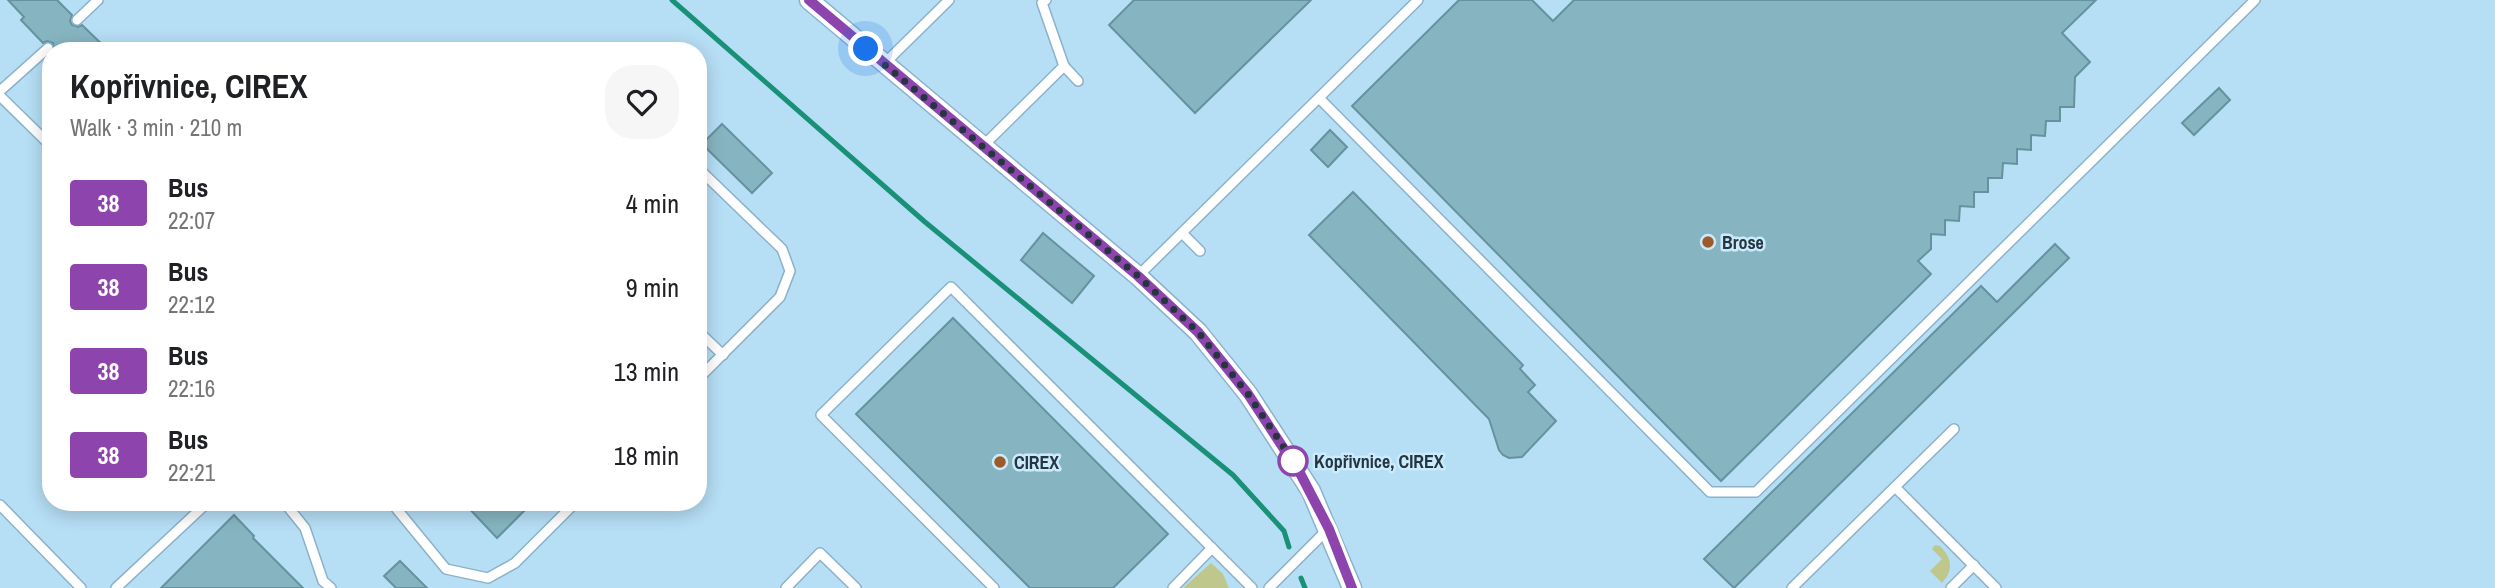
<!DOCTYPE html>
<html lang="en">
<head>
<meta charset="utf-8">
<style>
	:root { --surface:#fff; --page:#f6f6f6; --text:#202124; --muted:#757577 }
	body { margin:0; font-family:"Archivo Narrow",sans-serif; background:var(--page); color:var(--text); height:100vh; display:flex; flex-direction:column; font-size:26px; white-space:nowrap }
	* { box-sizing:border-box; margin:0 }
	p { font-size:23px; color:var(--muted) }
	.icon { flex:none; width:38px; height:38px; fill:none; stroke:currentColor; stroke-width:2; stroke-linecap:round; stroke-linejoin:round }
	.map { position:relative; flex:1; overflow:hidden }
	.panel { position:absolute; left:42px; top:42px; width:665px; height:469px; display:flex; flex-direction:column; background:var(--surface); border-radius:28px; box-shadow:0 4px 18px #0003 }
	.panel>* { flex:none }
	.badge { padding:0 14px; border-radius:5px; font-size:24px; line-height:46px }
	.you { position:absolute; width:35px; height:35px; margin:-18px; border:5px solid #fff; border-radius:50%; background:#1a73e8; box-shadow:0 0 0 10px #1a73e833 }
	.map>.badge { position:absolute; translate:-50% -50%; box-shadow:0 0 0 4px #fff }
	.round { display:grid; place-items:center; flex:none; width:74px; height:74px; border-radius:28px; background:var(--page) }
	.summary { display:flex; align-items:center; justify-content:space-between; height:119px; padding:0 28px }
	h1 { font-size:33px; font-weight:700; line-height:52px }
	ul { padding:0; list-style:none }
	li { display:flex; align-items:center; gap:21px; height:84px; padding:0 28px }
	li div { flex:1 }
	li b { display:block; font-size:26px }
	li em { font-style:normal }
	li .badge { min-width:77px; font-weight:700; text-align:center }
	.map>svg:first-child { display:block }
</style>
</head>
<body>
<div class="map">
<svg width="2495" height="588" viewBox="0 0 2495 588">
	<rect width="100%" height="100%" fill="#b6def5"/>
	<g fill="#bfc78d">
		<path d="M 1935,545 L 1940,546 C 1952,558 1954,570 1942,583 L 1930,571 L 1942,559 L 1932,549 Z"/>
		<path d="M 1211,563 L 1223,574 L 1229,588 L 1183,588 Z"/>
	</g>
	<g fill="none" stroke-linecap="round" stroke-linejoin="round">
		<g stroke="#199078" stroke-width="5">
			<path d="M 672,0 L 925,222 L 1233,475 L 1284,531 L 1289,547"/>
			<path d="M 1301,578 L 1305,588"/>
		</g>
	</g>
	<g fill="#86b5c1" stroke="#64939f" stroke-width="2">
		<path d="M 8,0 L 57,0 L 72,15 L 70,21 L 72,25 L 78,27 L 82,25 L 109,51 L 54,51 L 53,43 L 47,41 L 43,43 L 21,20 L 24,17 Z"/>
		<path d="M 1134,0 L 1311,0 L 1195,113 L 1109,25 Z"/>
		<path d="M 1459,0 L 1532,0 L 1553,21 L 1574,0 L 2096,0 L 2062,33 L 2090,62 L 2075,77 L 2074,107 L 2060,107 L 2060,121 L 2046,121 L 2045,136 L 2031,135 L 2031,150 L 2017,149 L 2017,164 L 2003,163 L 2002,178 L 1988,178 L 1988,192 L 1974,192 L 1974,207 L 1960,206 L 1959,221 L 1945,220 L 1945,235 L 1931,234 L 1931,249 L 1918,261 L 1931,274 L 1721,481 L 1352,106 Z"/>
		<path d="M 2219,88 L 2230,100 L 2194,135 L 2182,123 Z"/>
		<path d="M 722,124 L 772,173 L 752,193 L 702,144 Z"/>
		<path d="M 1330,130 L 1347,147 L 1328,167 L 1311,150 Z"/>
		<path d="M 1353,192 L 1523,365 L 1520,369 L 1535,385 L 1528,392 L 1556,421 L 1522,457 L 1509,458 L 1503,455 L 1499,450 L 1489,419 L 1309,235 Z"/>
		<path d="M 1043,233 L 1094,276 L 1072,303 L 1021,260 Z"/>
		<path d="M 2055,244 L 2069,258 L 1734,588 L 1704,559 L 1981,286 L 1997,302 Z"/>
		<path d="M 953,318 L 1168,534 L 1113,588 L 1030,588 L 856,414 Z"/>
		<path d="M 463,502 L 533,502 L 497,538 Z"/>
		<path d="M 234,515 L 254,536 L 253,538 L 303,588 L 161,588 Z"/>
		<path d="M 400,561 L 427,588 L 396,588 L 384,576 Z"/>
	</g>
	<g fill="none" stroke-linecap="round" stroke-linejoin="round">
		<defs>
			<g id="lane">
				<path d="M 1046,0 L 1042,3 L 1064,66"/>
				<path d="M 77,20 L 98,0"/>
				<path d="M 884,64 L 949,0"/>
				<path d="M 0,91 L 48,48"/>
				<path d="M 0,96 L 51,146"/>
				<path d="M 1319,98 L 1710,492 L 1756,492 L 2255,0"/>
				<path d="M 983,146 L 1064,66 L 1078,81"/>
				<path d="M 698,168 L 782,249 L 790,271 L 780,297 L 698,379"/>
				<path d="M 1182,233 L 1200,251"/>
				<path d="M 1138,276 L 1418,0"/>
				<path d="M 698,331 L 723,355"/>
				<path d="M 1895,487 L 1996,588"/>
				<path d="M 284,502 L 305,528 L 323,581 L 331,588"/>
				<path d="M 391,502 L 446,569 L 488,578 L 515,563 L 576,502"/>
				<path d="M 0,505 L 81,588"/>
				<path d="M 116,588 L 208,502"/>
				<path d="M 786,588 L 820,553 L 856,588"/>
				<path d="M 994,588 L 821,415 L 951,287 L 1252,588"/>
				<path d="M 1173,588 L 1212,548"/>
				<path d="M 1269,588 L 1327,530"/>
				<path d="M 1792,588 L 1954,429"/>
				<path d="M 1951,588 L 1974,565"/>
			</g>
			<path id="street" d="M 809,0 L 1138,276 L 1198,332 L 1248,394 L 1311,491 L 1352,588"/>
		</defs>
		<use href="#lane" stroke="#8bb2c9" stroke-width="12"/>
		<use href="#street" stroke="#8bb2c9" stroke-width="21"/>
		<use href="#lane" stroke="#fff" stroke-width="9"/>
		<use href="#street" stroke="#fff" stroke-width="18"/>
	</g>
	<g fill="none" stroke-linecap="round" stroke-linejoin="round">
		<defs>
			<path id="line" d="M 809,0 L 1138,276 L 1198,332 L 1248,394 L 1301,475 L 1329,529 L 1352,588"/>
		</defs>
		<use href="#line" stroke="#fff" stroke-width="16"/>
		<use href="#line" stroke="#8e44ad" stroke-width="10"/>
		<path stroke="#263640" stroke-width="7" stroke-dasharray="0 12.6" d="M 866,49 L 1138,276 L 1198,332 L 1248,394 L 1293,461"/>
	</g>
	<g fill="#9d5b29" stroke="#caeafd" stroke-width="2.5">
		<circle cx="1708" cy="242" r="7"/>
		<circle cx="1000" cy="462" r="7"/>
	</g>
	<circle fill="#fff" stroke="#8e44ad" stroke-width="3.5" cx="1293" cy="461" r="14"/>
	<g text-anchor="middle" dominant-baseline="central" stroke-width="5" stroke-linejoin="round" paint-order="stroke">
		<g font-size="18" font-weight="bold" fill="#263640" stroke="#caeafd" text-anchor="start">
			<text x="1722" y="242">Brose</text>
			<text x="1014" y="462">CIREX</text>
		</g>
		<g font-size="18" font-weight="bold" fill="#263640" stroke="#caeafd" text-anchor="start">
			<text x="1314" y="461">Kopřivnice, CIREX</text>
		</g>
	</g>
</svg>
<div class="you" style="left:866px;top:49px"></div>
<section class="panel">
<div class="summary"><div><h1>Kopřivnice, CIREX</h1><p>Walk · 3 min · 210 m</p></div><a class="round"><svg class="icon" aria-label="heart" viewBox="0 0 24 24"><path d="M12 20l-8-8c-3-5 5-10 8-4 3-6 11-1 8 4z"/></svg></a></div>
<ul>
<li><span class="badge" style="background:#8e44ad;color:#fff">38</span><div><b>Bus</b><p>22:07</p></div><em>4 min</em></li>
<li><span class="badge" style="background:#8e44ad;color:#fff">38</span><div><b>Bus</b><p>22:12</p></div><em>9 min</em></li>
<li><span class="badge" style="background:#8e44ad;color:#fff">38</span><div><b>Bus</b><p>22:16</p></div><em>13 min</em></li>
<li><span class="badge" style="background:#8e44ad;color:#fff">38</span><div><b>Bus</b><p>22:21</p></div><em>18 min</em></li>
</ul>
</section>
</div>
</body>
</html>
